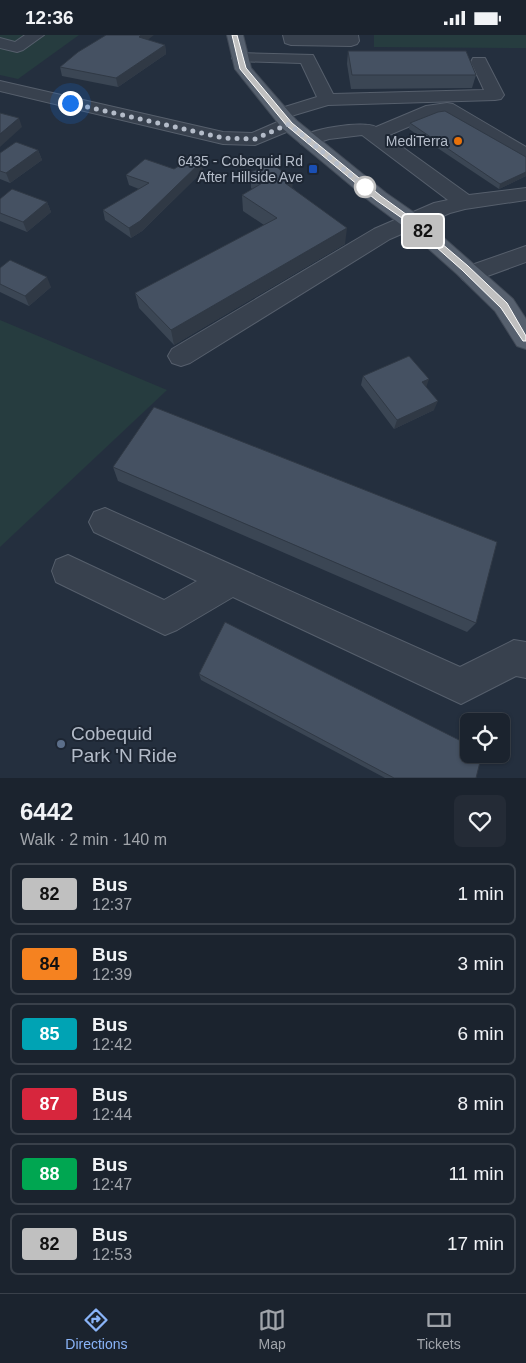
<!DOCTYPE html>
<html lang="en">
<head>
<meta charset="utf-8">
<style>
	:root { --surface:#1b232e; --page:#242b36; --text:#f1f3f6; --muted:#a0a4aa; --line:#39404a; --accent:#8ab4f8 }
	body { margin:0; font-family:Helvetica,sans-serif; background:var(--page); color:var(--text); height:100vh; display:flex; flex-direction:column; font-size:19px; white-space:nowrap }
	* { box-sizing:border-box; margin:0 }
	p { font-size:16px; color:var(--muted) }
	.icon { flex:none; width:28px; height:28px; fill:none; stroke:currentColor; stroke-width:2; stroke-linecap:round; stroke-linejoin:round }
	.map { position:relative; height:743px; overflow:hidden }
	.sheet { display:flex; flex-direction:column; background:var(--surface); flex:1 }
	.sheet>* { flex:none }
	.badge { padding:0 10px; border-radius:4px; font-size:18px; line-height:32px }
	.tools { position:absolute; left:460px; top:678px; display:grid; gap:10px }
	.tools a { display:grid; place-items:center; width:50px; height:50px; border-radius:8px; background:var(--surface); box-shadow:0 1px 4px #0004,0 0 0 1px var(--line); font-size:25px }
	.you { position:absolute; width:25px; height:25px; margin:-12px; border:4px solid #fff; border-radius:50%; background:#1a73e8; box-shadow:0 0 0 8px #1a73e833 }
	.map>.badge { position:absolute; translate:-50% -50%; box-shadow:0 0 0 2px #fff }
	.round { display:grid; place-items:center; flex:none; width:52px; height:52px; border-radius:8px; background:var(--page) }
	.summary { display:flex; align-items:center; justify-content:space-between; height:85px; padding:0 20px }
	h1 { font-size:24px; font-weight:700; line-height:38px }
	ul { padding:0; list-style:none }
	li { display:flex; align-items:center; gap:15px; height:62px; margin:0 10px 8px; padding:0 10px; border:2px solid var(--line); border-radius:8px }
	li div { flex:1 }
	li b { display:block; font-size:19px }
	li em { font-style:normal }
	li .badge { min-width:55px; font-weight:700; text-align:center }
	.status { display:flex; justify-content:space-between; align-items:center; height:35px; padding:0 25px; background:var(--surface); direction:ltr }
	.status svg { height:14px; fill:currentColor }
	.tabs { display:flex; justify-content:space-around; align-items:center; height:70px; border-top:1px solid var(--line); background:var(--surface); font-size:14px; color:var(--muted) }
	.tabs a { display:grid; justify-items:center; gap:2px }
	.tabs .on { color:var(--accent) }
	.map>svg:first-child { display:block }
</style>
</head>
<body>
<div class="status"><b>12:36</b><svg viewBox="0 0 49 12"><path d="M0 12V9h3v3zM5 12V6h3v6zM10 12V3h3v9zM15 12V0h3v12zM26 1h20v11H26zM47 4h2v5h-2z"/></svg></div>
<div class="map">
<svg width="526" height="743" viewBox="0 0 526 743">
	<rect width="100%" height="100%" fill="#242f3e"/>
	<g fill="#263c3f">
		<path d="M 0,0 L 79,0 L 18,44 L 0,40 Z"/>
		<path d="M 374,0 L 526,0 L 526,13 L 374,12 Z"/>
		<path d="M 0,285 L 167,355 L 0,512 Z"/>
	</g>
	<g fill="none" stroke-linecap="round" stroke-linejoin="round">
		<defs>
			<g id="minor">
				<path d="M 25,0 L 44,0 L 23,15 L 17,17 L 0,13 L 0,3 L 15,7 Z"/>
				<path d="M 283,0 L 358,0 L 359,6 L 357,9 L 351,11 L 291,10 L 285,8 Z"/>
				<path d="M 240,18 L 313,20 L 333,59 L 484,55 L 471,27 L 473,23 L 485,23 L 487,27 L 504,60 L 501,64 L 495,65 L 328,70 L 281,84 L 275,83 L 272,79 L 275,75 L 317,62 L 301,28 L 234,26 L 232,23 L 234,20 Z"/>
				<path d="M 0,46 L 223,97 L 252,98 L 282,85 L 289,83 L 296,85 L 298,89 L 296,93 L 255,110 L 223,109 L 0,56 Z"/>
				<path d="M 447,68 L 453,69 L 526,112 L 526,126 L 519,124 L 444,79 L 436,80 L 387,101 L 469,160 L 526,153 L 526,165 L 465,174 L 450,178 L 390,204 L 190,328 L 181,331 L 172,328 L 168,321 L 172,314 L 374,194 L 434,168 L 448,165 L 362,100 L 329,104 L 308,111 L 301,109 L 298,105 C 306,94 364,85 376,92 L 426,71 Z"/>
				<path d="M 526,211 L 526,227 L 471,247 L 463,245 L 459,239 L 463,233 Z"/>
				<path d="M 105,473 L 460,632 L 514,605 L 526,607 L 526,643 L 516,641 L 461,669 L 233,562 L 177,595 L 165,600 L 56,547 L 52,536 L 56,525 L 68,520 L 164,565 L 197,546 L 94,497 L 89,487 L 94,477 Z"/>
			</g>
			<path id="major" d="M 227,0 L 243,0 L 251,33 L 296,85 L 386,158 L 419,181 L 513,264 L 526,284 L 526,314 L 517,311 L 495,276 L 457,239 L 403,191 L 372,168 L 282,93 L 235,34 Z"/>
		</defs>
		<use href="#minor" stroke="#565f6c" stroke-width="2"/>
		<use href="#major" stroke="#414a57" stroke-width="2"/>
		<use href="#minor" fill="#38414e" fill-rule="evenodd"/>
		<use href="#major" fill="#56606e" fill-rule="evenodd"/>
	</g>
	<g fill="#3b4654">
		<path d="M 148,5 L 165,10 L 166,19 L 118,52 L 62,41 L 60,32 Z"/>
		<path d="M 348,16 L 476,40 L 472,53 L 351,54 L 347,29 Z"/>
		<path d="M 410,88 L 526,122 L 526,141 L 499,154 L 409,94 Z"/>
		<path d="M 38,115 L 42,125 L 10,148 L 0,144 L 0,118 Z"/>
		<path d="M 174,134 L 203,136 L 142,196 L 131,203 L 105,185 L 103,175 L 139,154 L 129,150 L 126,140 Z"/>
		<path d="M 251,137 L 293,153 L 345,209 L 174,310 L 139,273 L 135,258 L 264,190 L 243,176 L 242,160 L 252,154 L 251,153 Z"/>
		<path d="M 0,164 L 47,167 L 51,177 L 27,197 L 0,186 Z"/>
		<path d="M 0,233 L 51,252 L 29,271 L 0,257 Z"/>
		<path d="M 363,341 L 426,353 L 434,375 L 394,394 L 361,350 Z"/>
		<path d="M 113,432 L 476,588 L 467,597 L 118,446 Z"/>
		<path d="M 199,639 L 476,743 L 385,743 L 201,645 Z"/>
	</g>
	<g fill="#303945">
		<path d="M 141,0 L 154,0 L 140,11 L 139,2 Z"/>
		<path d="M 165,10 L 166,19 L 118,52 L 116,43 Z"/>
		<path d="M 19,83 L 22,92 L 0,112 L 0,99 Z"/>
		<path d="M 38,115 L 42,125 L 10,148 L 6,138 Z"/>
		<path d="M 202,126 L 203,136 L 142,196 L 131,203 L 129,193 Z"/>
		<path d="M 526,137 L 526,141 L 499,154 L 500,149 Z"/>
		<path d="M 293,144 L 292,160 L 285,148 Z"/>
		<path d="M 47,167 L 51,177 L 27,197 L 23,187 Z"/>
		<path d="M 347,193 L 345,209 L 174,310 L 171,295 Z"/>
		<path d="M 47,242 L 51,252 L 29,271 L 25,261 Z"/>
		<path d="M 429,344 L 426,353 L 422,347 Z"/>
		<path d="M 438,366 L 434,375 L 394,394 L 397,385 Z"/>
	</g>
	<g fill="#455162" stroke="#303945">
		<path d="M 106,0 L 141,0 L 139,2 L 165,10 L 116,43 L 60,32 L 78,17 Z"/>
		<path d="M 348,16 L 466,16 L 476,40 L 352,40 Z"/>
		<path d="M 445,76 L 526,122 L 526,137 L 500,149 L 410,88 L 438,77 Z"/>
		<path d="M 0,78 L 19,83 L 0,99 Z"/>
		<path d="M 16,107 L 38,115 L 6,138 L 0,136 L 0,118 Z"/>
		<path d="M 197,120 L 202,126 L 140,186 L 129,193 L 103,175 L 149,148 L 126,140 L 145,124 L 174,134 Z"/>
		<path d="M 271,128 L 293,144 L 285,148 L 347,193 L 171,295 L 135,258 L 277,183 L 242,160 L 264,147 L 251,137 Z"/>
		<path d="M 12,154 L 47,167 L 23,187 L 0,178 L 0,164 Z"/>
		<path d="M 10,225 L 47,242 L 25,261 L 0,249 L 0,233 Z"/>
		<path d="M 409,321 L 429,344 L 422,347 L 438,366 L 397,385 L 363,341 Z"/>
		<path d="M 154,372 L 497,507 L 476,588 L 113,432 Z"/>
		<path d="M 225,587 L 469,710 L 469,719 L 482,719 L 476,743 L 394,743 L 199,639 Z"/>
	</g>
	<path fill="#c0c0c0" stroke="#fff" d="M 232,0 L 237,0 L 246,33 L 292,88 L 381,161 L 414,185 L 468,231 L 507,268 L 526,301 L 526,306 L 523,306 L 501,273 L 462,235 L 409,188 L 376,165 L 287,91 L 240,34 Z"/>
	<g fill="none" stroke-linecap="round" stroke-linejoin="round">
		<path stroke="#b4bcc9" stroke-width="5" stroke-dasharray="0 9" d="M 70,68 L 223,103 L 255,104 L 289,89 L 365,152"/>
	</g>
	<circle fill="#e8710a" stroke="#1d2633" stroke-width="2" cx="458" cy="106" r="5"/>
	<rect fill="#1a4fb4" stroke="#1d2633" stroke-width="2" x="308" y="129" width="10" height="10" rx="2.5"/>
	<circle fill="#fff" stroke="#c0c0c0" stroke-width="2.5" cx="365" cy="152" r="10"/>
	<circle fill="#5c6f8a" stroke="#1d2633" stroke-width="2" cx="61" cy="709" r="5"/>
	<g text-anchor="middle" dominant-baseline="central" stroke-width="4" stroke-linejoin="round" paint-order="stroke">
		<g font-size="14" fill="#b4bcc9" stroke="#1d2633" text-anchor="end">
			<text x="448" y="106">MediTerra</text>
			<text x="303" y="126">6435 - Cobequid Rd<tspan x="303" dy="16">After Hillside Ave</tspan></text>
		</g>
		<g font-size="19" fill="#b4bcc9" stroke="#1d2633" text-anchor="start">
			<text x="71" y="698">Cobequid<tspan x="71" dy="22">Park 'N Ride</tspan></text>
		</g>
	</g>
</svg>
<div class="tools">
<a><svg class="icon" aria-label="locate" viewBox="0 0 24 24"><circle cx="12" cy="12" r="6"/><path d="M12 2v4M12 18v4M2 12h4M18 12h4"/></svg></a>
</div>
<div class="you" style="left:70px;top:68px"></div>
<b class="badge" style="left:423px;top:196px;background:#c0c0c0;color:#111">82</b>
</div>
<section class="sheet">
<div class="summary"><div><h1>6442</h1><p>Walk · 2 min · 140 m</p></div><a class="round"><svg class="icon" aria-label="heart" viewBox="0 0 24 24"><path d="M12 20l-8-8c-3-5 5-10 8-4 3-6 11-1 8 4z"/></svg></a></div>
<ul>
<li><span class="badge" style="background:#c0c0c0;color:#111">82</span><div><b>Bus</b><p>12:37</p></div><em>1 min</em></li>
<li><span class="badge" style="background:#f58220;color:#111">84</span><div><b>Bus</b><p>12:39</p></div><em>3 min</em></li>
<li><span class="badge" style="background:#00a3b4;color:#fff">85</span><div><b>Bus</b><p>12:42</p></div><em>6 min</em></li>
<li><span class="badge" style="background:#d7263d;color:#fff">87</span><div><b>Bus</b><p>12:44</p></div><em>8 min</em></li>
<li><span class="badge" style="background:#00a651;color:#fff">88</span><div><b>Bus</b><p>12:47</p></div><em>11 min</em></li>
<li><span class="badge" style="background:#c0c0c0;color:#111">82</span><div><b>Bus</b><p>12:53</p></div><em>17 min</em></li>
</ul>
</section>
<nav class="tabs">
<a class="on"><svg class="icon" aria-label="directions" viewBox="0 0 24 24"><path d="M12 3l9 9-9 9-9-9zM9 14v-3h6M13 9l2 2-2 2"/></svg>Directions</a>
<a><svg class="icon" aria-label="map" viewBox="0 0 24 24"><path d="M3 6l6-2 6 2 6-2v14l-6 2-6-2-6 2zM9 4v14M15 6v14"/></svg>Map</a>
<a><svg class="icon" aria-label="tickets" viewBox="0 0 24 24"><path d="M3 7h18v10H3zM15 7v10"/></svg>Tickets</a>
</nav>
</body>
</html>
